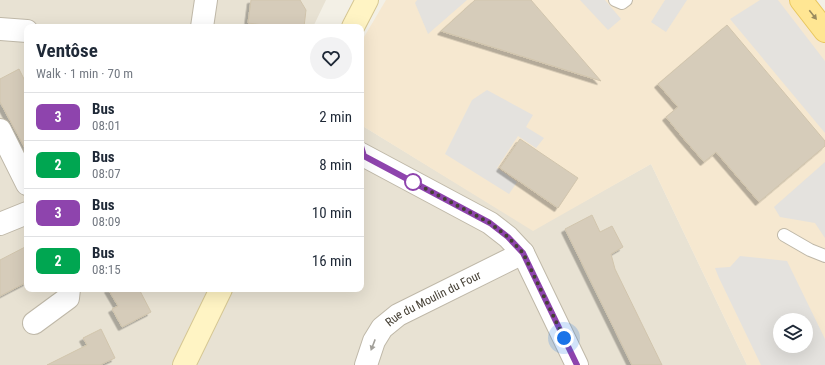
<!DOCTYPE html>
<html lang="en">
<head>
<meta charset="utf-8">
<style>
	:root { --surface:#fff; --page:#f2f2f3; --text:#1f2937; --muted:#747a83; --line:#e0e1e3 }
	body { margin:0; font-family:"Roboto Condensed",sans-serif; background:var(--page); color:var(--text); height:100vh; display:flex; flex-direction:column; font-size:15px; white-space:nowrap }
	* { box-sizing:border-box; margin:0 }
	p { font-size:13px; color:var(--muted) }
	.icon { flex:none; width:22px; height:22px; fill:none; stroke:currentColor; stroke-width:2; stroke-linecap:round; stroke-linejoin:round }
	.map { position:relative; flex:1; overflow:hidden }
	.drawer { position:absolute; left:24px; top:24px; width:340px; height:268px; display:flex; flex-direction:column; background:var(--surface); border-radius:8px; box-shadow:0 4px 16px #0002 }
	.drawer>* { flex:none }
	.badge { padding:0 8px; border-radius:6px; font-size:14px; line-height:26px }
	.controls { position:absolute; left:773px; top:313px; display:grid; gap:8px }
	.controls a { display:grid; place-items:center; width:40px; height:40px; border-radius:50%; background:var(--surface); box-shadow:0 4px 16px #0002; font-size:20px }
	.you { position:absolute; width:20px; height:20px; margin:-10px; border:3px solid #fff; border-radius:50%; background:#1a73e8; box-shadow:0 0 0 6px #1a73e833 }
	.map>.badge { position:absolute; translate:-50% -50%; box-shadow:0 0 0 2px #fff }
	.round { display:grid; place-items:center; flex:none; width:42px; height:42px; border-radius:21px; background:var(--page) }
	.headline { display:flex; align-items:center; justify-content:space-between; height:68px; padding:0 12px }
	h1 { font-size:19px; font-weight:700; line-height:30px }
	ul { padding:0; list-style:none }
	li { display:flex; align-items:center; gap:12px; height:48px; padding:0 12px; border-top:1px solid var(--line) }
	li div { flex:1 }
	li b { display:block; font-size:15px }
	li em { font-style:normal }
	li .badge { min-width:44px; font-weight:700; text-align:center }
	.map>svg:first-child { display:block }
</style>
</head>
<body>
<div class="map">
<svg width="825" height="365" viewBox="0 0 825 365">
	<defs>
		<filter id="shadow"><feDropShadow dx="-3.5" dy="3.5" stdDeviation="0" flood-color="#0004"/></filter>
	</defs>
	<rect width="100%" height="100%" fill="#f3f0e6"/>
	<path fill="#e8e2d3" d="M 0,0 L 326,0 L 313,27 L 27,27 L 27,289 L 361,289 L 361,125 L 533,230 L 651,164 L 747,365 L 0,365 Z"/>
	<path fill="#f6e8d0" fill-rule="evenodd" d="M 386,0 L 816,0 L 825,11 L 825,365 L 747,365 L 651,164 L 533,231 L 361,125 L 361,42 ZM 780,320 L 806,320 L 806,346 L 780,346 Z"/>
	<g fill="#e4e2de" fill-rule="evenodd">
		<path d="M 417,0 L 467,0 L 428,34 L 415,3 Z"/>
		<path d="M 580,0 L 605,0 L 621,19 L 608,30 Z"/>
		<path d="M 665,0 L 687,0 L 666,32 L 651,22 Z"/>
		<path d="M 760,0 L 778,0 L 825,61 L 825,133 L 730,19 Z"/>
		<path d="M 487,90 L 533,115 L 526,127 L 544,138 L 536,148 L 518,136 L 497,168 L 517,182 L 509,194 L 445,154 L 472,100 Z"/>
		<path d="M 825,162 L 825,238 L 815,223 L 780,217 L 774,207 Z"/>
		<path d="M 740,256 L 787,261 L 825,339 L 825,365 L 761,365 L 719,278 L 715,268 L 730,267 ZM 780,320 L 806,320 L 806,346 L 780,346 Z"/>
	</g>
	<g fill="#d6ccba" stroke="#d1c5ad" filter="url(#shadow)">
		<path d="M 251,0 L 300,0 L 306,10 L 304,27 L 279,27 L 248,23 Z"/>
		<path d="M 475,0 L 531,0 L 601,81 L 441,31 Z"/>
		<path d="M 727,25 L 825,141 L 825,146 L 759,202 L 716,152 L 704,162 L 684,139 L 666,117 L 678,107 L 658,84 Z"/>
		<path d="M 19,69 L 27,85 L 27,152 L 0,102 L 0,79 Z"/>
		<path d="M 520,139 L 578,178 L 558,208 L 500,168 Z"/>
		<path d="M 592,215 L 600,232 L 612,226 L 623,247 L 611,254 L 615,269 L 662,365 L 632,365 L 565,229 Z"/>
		<path d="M 27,246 L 27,282 L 0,296 L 0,260 Z"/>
		<path d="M 108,289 L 139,289 L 151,312 L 122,327 L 112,309 L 118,306 Z"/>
		<path d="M 101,329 L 115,358 L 100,365 L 47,365 L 87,345 L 83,338 Z"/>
	</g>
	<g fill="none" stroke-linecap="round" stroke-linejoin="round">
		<defs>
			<g id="lane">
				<path d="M 615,0 L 622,3 L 626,0"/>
				<path d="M 784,235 L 810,250 L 825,256"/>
			</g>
			<g id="street">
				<path d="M 202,27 L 206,0"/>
				<path d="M 0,29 L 27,31"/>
				<path d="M 0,130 L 27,184"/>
				<path d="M 361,154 L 490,223 L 508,237 L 523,253 L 577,365"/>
				<path d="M 0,224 L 27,213"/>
				<path d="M 34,323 L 68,298 L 69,289"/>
				<path id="s1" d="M 366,365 L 374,341 L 382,328 L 398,315 L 523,253"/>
			</g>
			<g id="secondary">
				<path d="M 353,27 L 367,0"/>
				<path d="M 184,365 L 221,289"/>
			</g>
			<path id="primary" d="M 801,0 L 825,31"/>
		</defs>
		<use href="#lane" stroke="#bfb8a8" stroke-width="14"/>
		<use href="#street" stroke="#bfb8a8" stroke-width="24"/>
		<use href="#secondary" stroke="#d6c793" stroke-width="24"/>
		<use href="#primary" stroke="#e8c75f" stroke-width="24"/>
		<use href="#lane" stroke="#fff" stroke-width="12"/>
		<use href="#street" stroke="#fff" stroke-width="22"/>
		<use href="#secondary" stroke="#fff4c4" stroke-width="22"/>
		<use href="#primary" stroke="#ffe693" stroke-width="22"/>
	</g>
	<defs><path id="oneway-solid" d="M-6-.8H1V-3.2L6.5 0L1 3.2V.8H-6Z"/></defs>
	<use fill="#998b5f" href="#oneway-solid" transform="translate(813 15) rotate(52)"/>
	<use fill="#a2a09a" href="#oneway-solid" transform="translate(373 345) rotate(111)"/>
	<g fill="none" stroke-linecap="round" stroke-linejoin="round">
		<defs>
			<path id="line" d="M 361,146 L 364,156 L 490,223 L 508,237 L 523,253 L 577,365"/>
		</defs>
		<use href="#line" stroke="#fff" stroke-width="9"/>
		<use href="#line" stroke="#8e44ad" stroke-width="6"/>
		<path stroke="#464035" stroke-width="4" stroke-dasharray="0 7.2" d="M 413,182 L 490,223 L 508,237 L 523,253 L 564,338"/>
	</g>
	<circle fill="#fff" stroke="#8e44ad" stroke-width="2" cx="413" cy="182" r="8"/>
	<g text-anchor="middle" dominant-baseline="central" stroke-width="4" stroke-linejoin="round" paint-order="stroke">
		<g font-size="12" fill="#464035" stroke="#fff">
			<text stroke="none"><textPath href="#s1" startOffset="100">Rue du Moulin du Four</textPath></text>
		</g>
	</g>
</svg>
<div class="controls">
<a><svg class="icon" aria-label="layers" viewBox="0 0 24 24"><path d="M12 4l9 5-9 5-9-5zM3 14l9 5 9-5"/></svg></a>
</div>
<div class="you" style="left:564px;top:338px"></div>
<section class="drawer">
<div class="headline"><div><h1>Ventôse</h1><p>Walk · 1 min · 70 m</p></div><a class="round"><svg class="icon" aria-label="heart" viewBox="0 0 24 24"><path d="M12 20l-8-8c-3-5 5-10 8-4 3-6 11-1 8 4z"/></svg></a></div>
<ul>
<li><span class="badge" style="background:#8e44ad;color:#fff">3</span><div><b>Bus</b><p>08:01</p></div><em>2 min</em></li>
<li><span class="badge" style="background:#00a651;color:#fff">2</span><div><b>Bus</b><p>08:07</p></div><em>8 min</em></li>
<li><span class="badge" style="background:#8e44ad;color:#fff">3</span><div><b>Bus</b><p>08:09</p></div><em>10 min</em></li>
<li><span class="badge" style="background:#00a651;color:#fff">2</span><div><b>Bus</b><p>08:15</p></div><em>16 min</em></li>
</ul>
</section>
</div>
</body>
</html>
